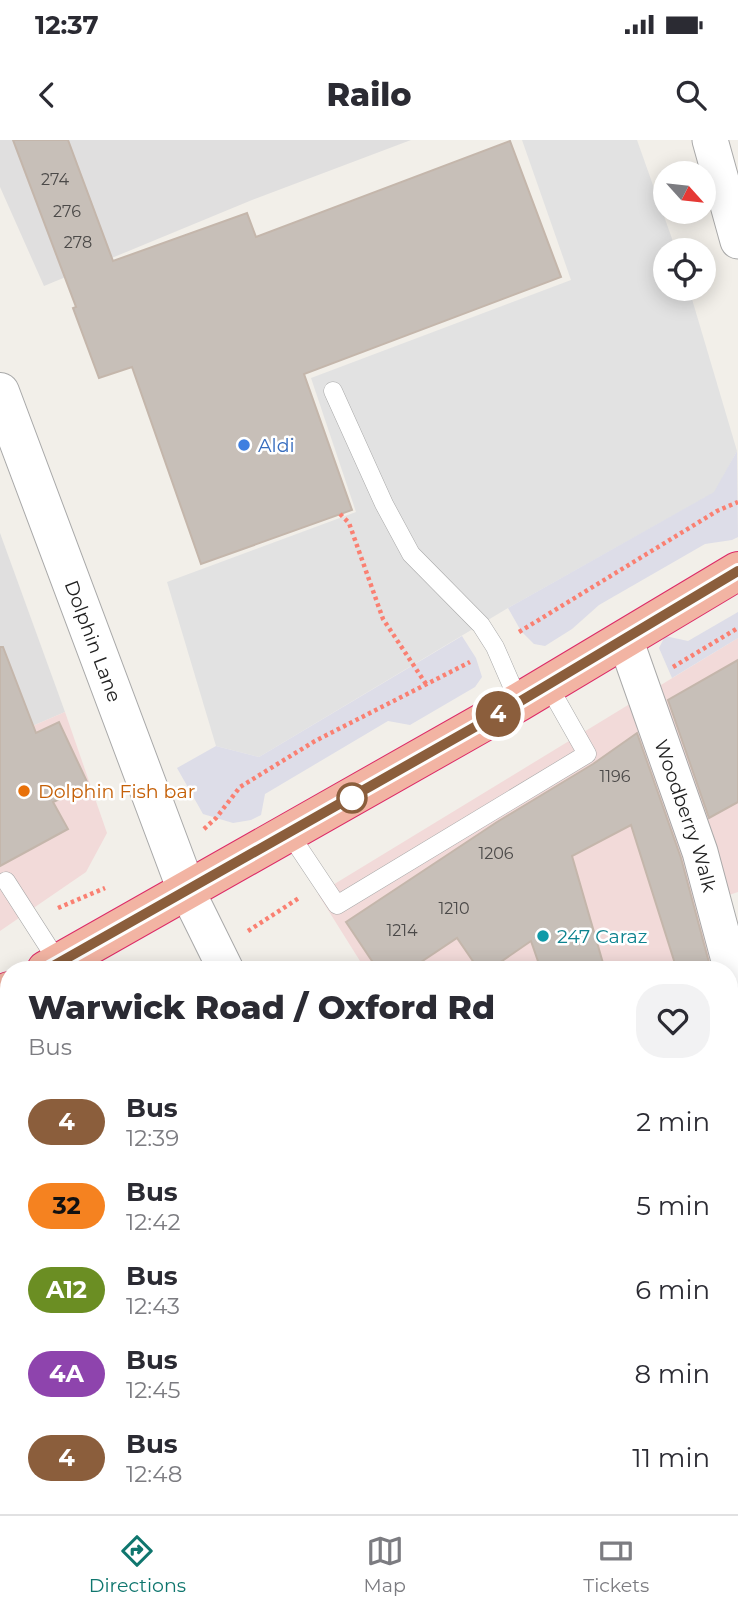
<!DOCTYPE html>
<html lang="en">
<head>
<meta charset="utf-8">
<style>
	:root { --surface:#fff; --page:#f2f2f3; --text:#2b2b33; --muted:#7c7c81; --line:#e1e1e2; --accent:#0f766e }
	body { margin:0; font-family:Montserrat,sans-serif; background:var(--page); color:var(--text); height:100vh; display:flex; flex-direction:column; font-size:26px; white-space:nowrap }
	* { box-sizing:border-box; margin:0 }
	p { font-size:23px; color:var(--muted) }
	.icon { flex:none; width:38px; height:38px; fill:none; stroke:currentColor; stroke-width:2; stroke-linecap:round; stroke-linejoin:round }
	.map { position:relative; flex:1; overflow:hidden }
	.details { position:absolute; left:0px; top:821px; width:738px; height:555px; display:flex; flex-direction:column; background:var(--surface); border-radius:28px 28px 0 0; box-shadow:0 4px 18px #0003 }
	.details>* { flex:none }
	.badge { padding:0 14px; border-radius:23px; font-size:24px; line-height:46px }
	.needle { width:46px; rotate:117deg }
	.buttons { position:absolute; left:653px; top:21px; display:grid; gap:14px }
	.buttons a { display:grid; place-items:center; width:63px; height:63px; border-radius:50%; background:var(--surface); box-shadow:0 4px 18px #0003; font-size:35px }
	.map>.badge { position:absolute; translate:-50% -50%; box-shadow:0 0 0 4px #fff }
	.round { display:grid; place-items:center; flex:none; width:74px; height:74px; border-radius:28px; background:var(--page) }
	.headline { display:flex; align-items:center; justify-content:space-between; height:119px; padding:0 28px }
	h1 { font-size:33px; font-weight:800; line-height:52px }
	ul { padding:0; list-style:none }
	li { display:flex; align-items:center; gap:21px; height:84px; padding:0 28px }
	li div { flex:1 }
	li b { display:block; font-size:26px }
	li em { font-style:normal }
	li .badge { min-width:77px; font-weight:700; text-align:center }
	.status { display:flex; justify-content:space-between; align-items:center; height:49px; padding:0 35px; background:var(--surface); direction:ltr }
	.status svg { height:19px; fill:currentColor }
	header { display:flex; justify-content:space-between; align-items:center; height:91px; padding:0 28px; background:var(--surface); font-size:32px; font-weight:800 }
	.menu { display:flex; justify-content:space-around; align-items:center; height:98px; border-top:2px solid var(--line); background:var(--surface); font-size:19px; color:var(--muted) }
	.menu a { display:grid; justify-items:center; gap:4px }
	.menu .current { color:var(--accent) }
	.map>svg:first-child { display:block }
</style>
</head>
<body>
<div class="status"><b>12:37</b><svg viewBox="0 0 49 12"><path d="M0 12V9h3v3zM5 12V6h3v6zM10 12V3h3v9zM15 12V0h3v12zM26 1h20v11H26zM47 4h2v5h-2z"/></svg></div>
<header><svg class="icon" aria-label="back" viewBox="0 0 24 24"><path d="M15 5l-7 7 7 7"/></svg>Railo<svg class="icon" aria-label="search" viewBox="0 0 24 24"><circle cx="10" cy="10" r="6"/><path d="M15 15l6 6"/></svg></header>
<div class="map">
<svg width="738" height="1374" viewBox="0 0 738 1374">
	<rect width="100%" height="100%" fill="#f2efe9"/>
	<g fill="#e0dfdf">
		<path d="M 0,0 L 411,0 L 252,60 L 44,146 L 0,47 Z"/>
		<path d="M 0,393 L 65,572 L 0,600 Z"/>
		<path d="M 9,942 L 9,1367 L 572,1367 L 582,1374 L 0,1374 L 0,946 Z"/>
		<path d="M 730,1139 L 738,1145 L 738,1351 L 730,1345 Z"/>
	</g>
	<g fill="#f2dad9">
		<path d="M 738,498 L 738,752 L 729,755 L 715,829 L 365,829 L 318,754 Z"/>
		<path d="M 65,572 L 107,693 L 86,732 L 0,791 L 0,600 Z"/>
		<path d="M 730,890 L 734,910 L 737,995 L 730,1059 Z"/>
	</g>
	<path fill="#e2e2e2" d="M 522,0 L 637,0 L 676,110 L 665,110 L 665,149 L 689,149 L 737,311 L 715,352 L 508,468 L 259,617 L 216,606 L 167,442 L 356,372 L 311,238 L 571,140 Z"/>
	<g fill="#dddde8">
		<path d="M 737,311 L 738,397 L 732,400 L 705,404 L 599,465 L 572,489 L 545,506 L 534,504 L 521,491 L 508,468 L 714,352 Z"/>
		<path d="M 738,472 L 738,498 L 672,538 L 659,508 L 665,496 L 688,501 Z"/>
		<path d="M 462,496 L 476,518 L 482,537 L 475,547 L 410,585 L 388,581 L 265,654 L 261,675 L 251,680 L 233,683 L 203,674 L 177,628 L 216,606 L 259,617 Z"/>
	</g>
	<g fill="#c7bfb8" stroke="#c4b6ab" stroke-width="2">
		<path d="M 13,0 L 68,0 L 113,121 L 247,73 L 256,97 L 510,1 L 561,137 L 304,234 L 352,370 L 201,424 L 132,227 L 99,238 L 73,168 L 76,167 Z"/>
		<path d="M 0,507 L 3,507 L 36,593 L 59,582 L 89,646 L 53,662 L 68,689 L 0,726 Z"/>
		<path d="M 738,520 L 738,662 L 709,678 L 668,560 Z"/>
		<path d="M 637,593 L 681,718 L 711,830 L 677,830 L 631,685 L 572,716 L 605,830 L 541,830 L 531,801 L 489,830 L 479,830 L 457,798 L 409,830 L 378,830 L 346,782 L 497,682 L 593,624 Z"/>
	</g>
	<g fill="none" stroke-linecap="round" stroke-linejoin="round">
		<defs>
			<g id="service">
				<path d="M 333,251 L 384,364 L 411,414 L 481,485 L 495,507 L 519,562"/>
				<path d="M 289,693 L 337,765 L 587,614 L 548,545"/>
				<path d="M 6,741 L 58,822"/>
			</g>
			<g id="minor">
				<path d="M 710,0 L 738,101"/>
				<path id="s1" d="M 625,499 L 700,712 L 738,854"/>
				<path d="M 187,751 L 226,830"/>
				<path d="M 730,1157 L 734,1154 L 738,1146"/>
				<path d="M 666,1367 L 675,1374"/>
				<path d="M 43,1373 L 44,1374"/>
				<path d="M 210,1374 L 264,1368 L 312,1374"/>
			</g>
			<g id="tertiary">
				<path id="s2" d="M 0,252 L 187,751"/>
			</g>
			<g id="trunk">
				<path d="M 46,830 L 519,562 L 738,431"/>
				<path d="M 0,856 L 9,851"/>
			</g>
		</defs>
		<use href="#service" stroke="#a9a9a9" stroke-width="19"/>
		<use href="#minor" stroke="#a9a9a9" stroke-width="37"/>
		<use href="#tertiary" stroke="#a9a9a9" stroke-width="40"/>
		<use href="#trunk" stroke="#dc2a67" stroke-width="40"/>
		<g stroke="#fa8072" stroke-width="4.5" stroke-dasharray="3.5 3.5" stroke-linecap="butt">
			<path d="M 340,374 L 349,383 L 383,479 L 426,544"/>
			<path d="M 519,492 L 717,371 L 738,362"/>
			<path d="M 673,527 L 738,488"/>
			<path d="M 204,689 L 216,678 L 240,647 L 315,601 L 470,522"/>
			<path d="M 58,768 L 105,748"/>
			<path d="M 248,791 L 299,758"/>
			<path d="M 0,915 L 9,910"/>
			<path d="M 0,1283 L 9,1279"/>
			<path d="M 384,1367 L 390,1374"/>
		</g>
		<use href="#service" stroke="#fff" stroke-width="18"/>
		<use href="#minor" stroke="#fff" stroke-width="35"/>
		<use href="#tertiary" stroke="#fff" stroke-width="38"/>
		<use href="#trunk" stroke="#f2b4a3" stroke-width="38"/>
	</g>
	<g fill="none" stroke-linecap="round" stroke-linejoin="round">
		<defs>
			<path id="line" d="M 46,830 L 519,562 L 738,431"/>
		</defs>
		<use href="#line" stroke="#fff" stroke-width="16"/>
		<use href="#line" stroke="#8b5e3c" stroke-width="10"/>
	</g>
	<circle fill="#3f7fe0" stroke="#fff" stroke-width="2.5" cx="244" cy="305" r="7"/>
	<circle fill="#e8710a" stroke="#fff" stroke-width="2.5" cx="24" cy="651" r="7"/>
	<circle fill="#fff" stroke="#8b5e3c" stroke-width="3.5" cx="352" cy="658" r="14"/>
	<circle fill="#0f9aa8" stroke="#fff" stroke-width="2.5" cx="543" cy="796" r="7"/>
	<g text-anchor="middle" dominant-baseline="central" stroke-width="5" stroke-linejoin="round" paint-order="stroke">
		<g font-size="16" fill="#4b4948">
			<text x="55" y="39">274</text>
			<text x="67" y="71">276</text>
			<text x="78" y="102">278</text>
			<text x="615" y="636">1196</text>
			<text x="496" y="713">1206</text>
			<text x="454" y="768">1210</text>
			<text x="402" y="790">1214</text>
		</g>
		<g font-size="19" fill="#366cbe" stroke="#fff" text-anchor="start">
			<text x="258" y="305">Aldi</text>
		</g>
		<g font-size="19" fill="#222" stroke="#fff">
			<text stroke="none"><textPath href="#s2" startOffset="266">Dolphin Lane</textPath></text>
			<text stroke="none"><textPath href="#s1" startOffset="187">Woodberry Walk</textPath></text>
		</g>
		<g font-size="19" fill="#c56008" stroke="#fff" text-anchor="start">
			<text x="38" y="651">Dolphin Fish bar</text>
		</g>
		<g font-size="19" fill="#0d838f" stroke="#fff" text-anchor="start">
			<text x="557" y="796">247 Caraz</text>
		</g>
	</g>
</svg>
<div class="buttons">
<a><svg class="needle" viewBox="-14 -14 28 28"><path d="M0-13l5 13h-10z" fill="#e53935"/><path d="M0 13l5-13h-10z" fill="#7c7c81"/></svg></a>
<a><svg class="icon" aria-label="locate" viewBox="0 0 24 24"><circle cx="12" cy="12" r="6"/><path d="M12 2v4M12 18v4M2 12h4M18 12h4"/></svg></a>
</div>
<b class="badge" style="left:498px;top:574px;background:#8b5e3c;color:#fff">4</b>
<section class="details">
<div class="headline"><div><h1>Warwick Road / Oxford Rd</h1><p>Bus</p></div><a class="round"><svg class="icon" aria-label="heart" viewBox="0 0 24 24"><path d="M12 20l-8-8c-3-5 5-10 8-4 3-6 11-1 8 4z"/></svg></a></div>
<ul>
<li><span class="badge" style="background:#8b5e3c;color:#fff">4</span><div><b>Bus</b><p>12:39</p></div><em>2 min</em></li>
<li><span class="badge" style="background:#f58220;color:#111">32</span><div><b>Bus</b><p>12:42</p></div><em>5 min</em></li>
<li><span class="badge" style="background:#6b8e23;color:#fff">A12</span><div><b>Bus</b><p>12:43</p></div><em>6 min</em></li>
<li><span class="badge" style="background:#8e44ad;color:#fff">4A</span><div><b>Bus</b><p>12:45</p></div><em>8 min</em></li>
<li><span class="badge" style="background:#8b5e3c;color:#fff">4</span><div><b>Bus</b><p>12:48</p></div><em>11 min</em></li>
</ul>
</section>
</div>
<nav class="menu">
<a class="current"><svg class="icon" aria-label="directions" viewBox="0 0 24 24"><path d="M12 3l9 9-9 9-9-9zM9 14v-3h6M13 9l2 2-2 2"/></svg>Directions</a>
<a><svg class="icon" aria-label="map" viewBox="0 0 24 24"><path d="M3 6l6-2 6 2 6-2v14l-6 2-6-2-6 2zM9 4v14M15 6v14"/></svg>Map</a>
<a><svg class="icon" aria-label="tickets" viewBox="0 0 24 24"><path d="M3 7h18v10H3zM15 7v10"/></svg>Tickets</a>
</nav>
</body>
</html>
